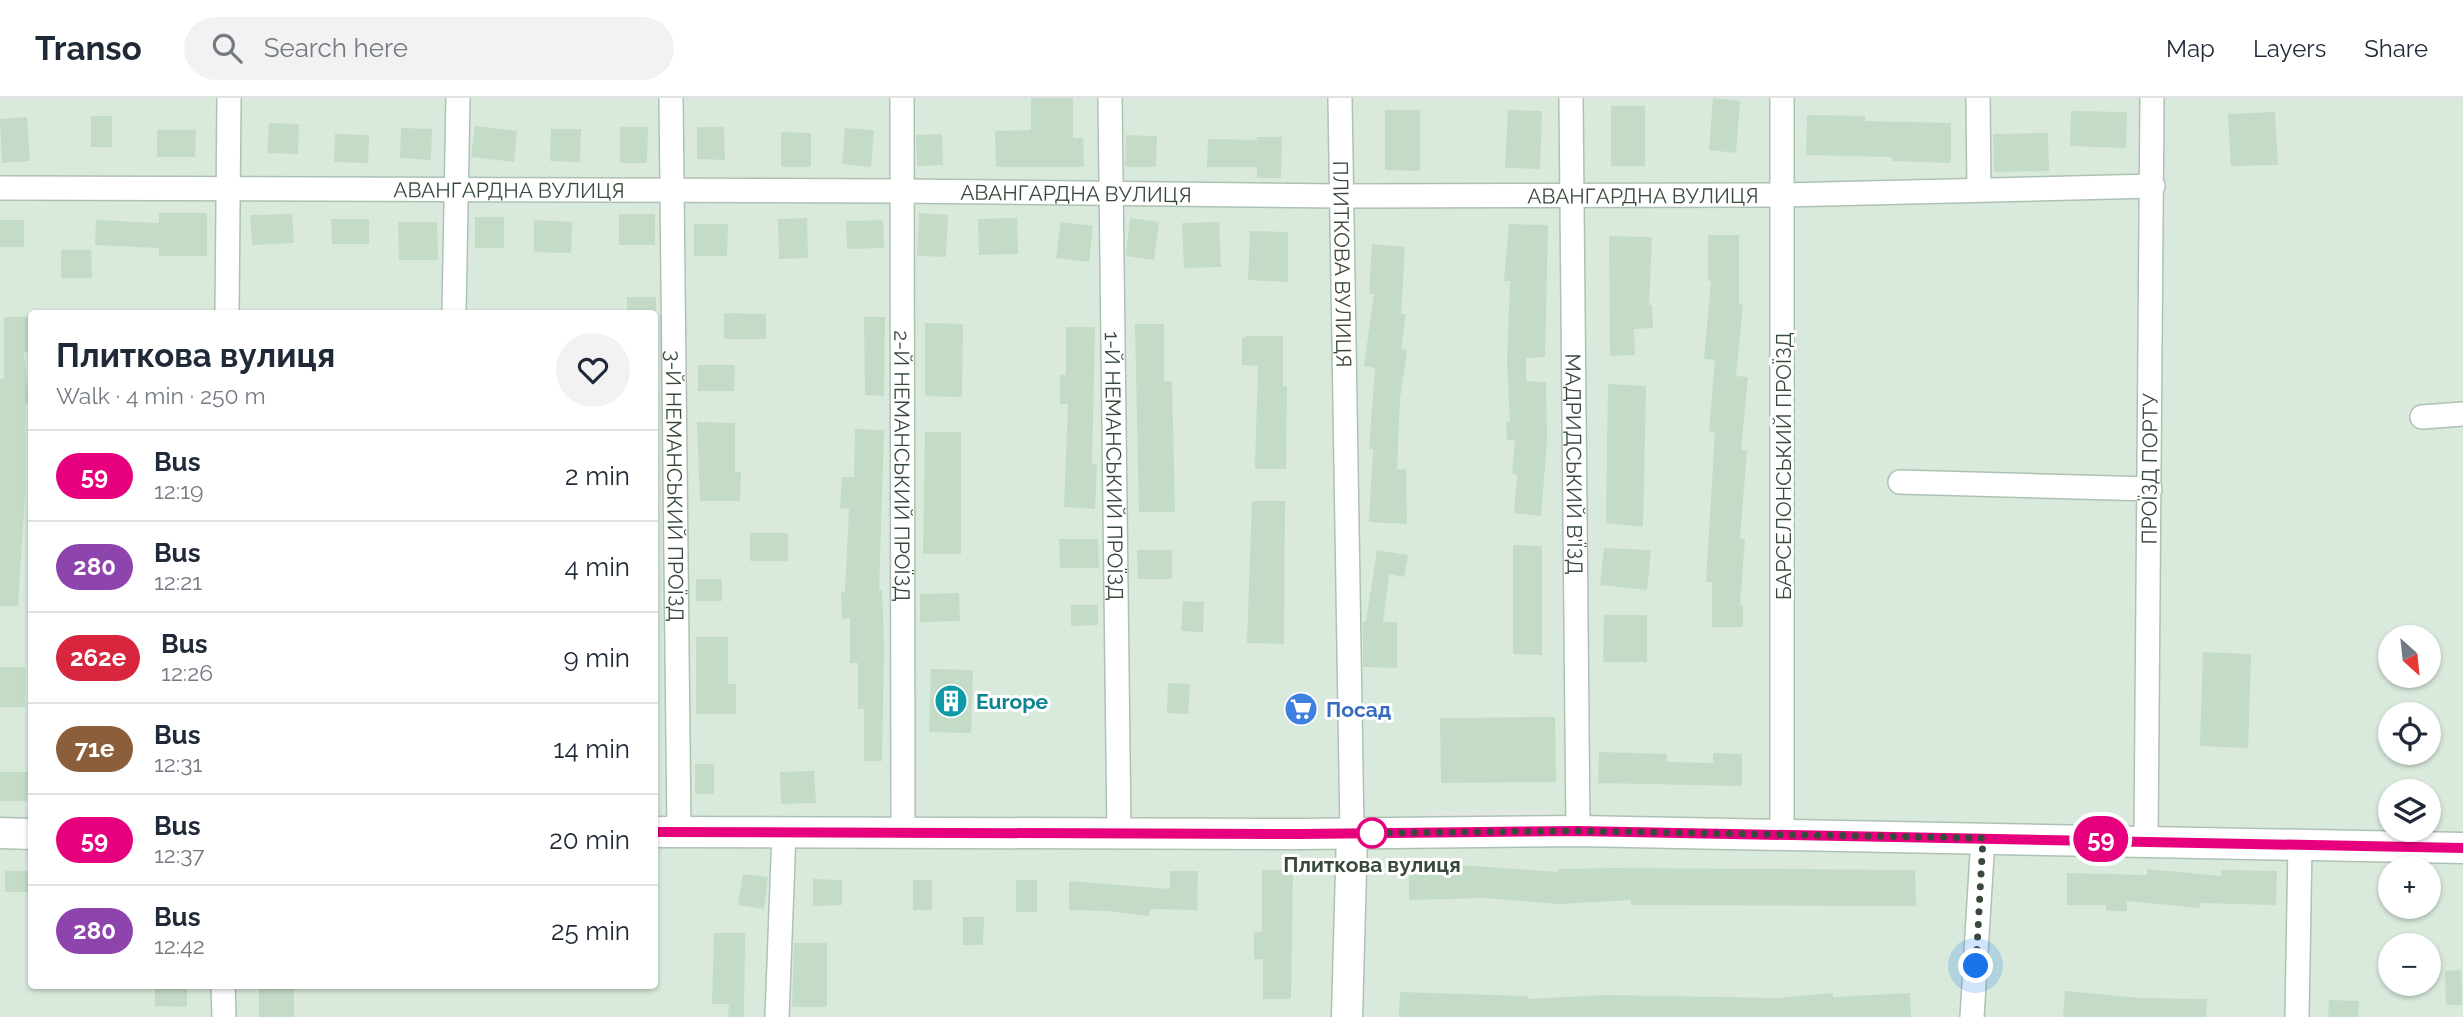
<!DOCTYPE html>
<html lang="en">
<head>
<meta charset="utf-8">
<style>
	:root { --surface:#fff; --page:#f2f2f3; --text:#1f2937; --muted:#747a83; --line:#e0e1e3 }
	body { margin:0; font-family:Raleway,sans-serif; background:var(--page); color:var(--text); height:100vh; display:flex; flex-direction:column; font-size:26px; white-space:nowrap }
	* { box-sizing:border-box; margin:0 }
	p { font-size:23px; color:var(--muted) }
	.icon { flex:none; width:38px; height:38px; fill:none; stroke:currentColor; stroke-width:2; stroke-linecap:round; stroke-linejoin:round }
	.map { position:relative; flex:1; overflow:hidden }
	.panel { position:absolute; left:28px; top:212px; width:630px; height:679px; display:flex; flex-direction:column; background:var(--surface); border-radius:7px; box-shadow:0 2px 5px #0004 }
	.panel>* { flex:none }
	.badge { padding:0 14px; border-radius:23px; font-size:24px; line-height:46px }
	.needle { width:46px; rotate:153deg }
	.buttons { position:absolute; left:2378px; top:527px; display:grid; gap:14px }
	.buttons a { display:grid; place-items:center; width:63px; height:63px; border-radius:50%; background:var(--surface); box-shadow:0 2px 5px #0004; font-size:35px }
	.you { position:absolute; width:35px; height:35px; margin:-18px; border:5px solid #fff; border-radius:50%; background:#1a73e8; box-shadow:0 0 0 10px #1a73e833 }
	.map>.badge { position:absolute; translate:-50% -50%; box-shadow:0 0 0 4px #fff }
	.round { display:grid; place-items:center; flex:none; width:74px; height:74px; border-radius:37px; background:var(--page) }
	.overview { display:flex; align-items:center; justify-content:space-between; height:119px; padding:0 28px }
	h1 { font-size:33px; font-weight:700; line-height:52px }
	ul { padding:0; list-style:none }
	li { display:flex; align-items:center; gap:21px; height:91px; padding:0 28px; border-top:2px solid var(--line) }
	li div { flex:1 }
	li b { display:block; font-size:26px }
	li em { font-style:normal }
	li .badge { min-width:77px; font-weight:700; text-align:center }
	header { display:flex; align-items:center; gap:42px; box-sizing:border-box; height:98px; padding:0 35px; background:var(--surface); border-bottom:2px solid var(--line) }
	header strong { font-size:33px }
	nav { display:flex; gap:38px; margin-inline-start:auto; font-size:24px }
	.search { width:490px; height:63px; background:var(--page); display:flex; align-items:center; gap:18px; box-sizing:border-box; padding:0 24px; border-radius:38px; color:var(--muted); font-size:26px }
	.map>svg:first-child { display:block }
</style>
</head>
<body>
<header>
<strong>Transo</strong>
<div class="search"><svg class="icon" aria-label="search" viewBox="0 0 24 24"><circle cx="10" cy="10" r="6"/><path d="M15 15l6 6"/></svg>Search here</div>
<nav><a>Map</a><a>Layers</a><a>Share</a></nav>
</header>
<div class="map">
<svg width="2463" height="919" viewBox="0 0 2463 919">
	<rect width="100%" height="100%" fill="#ebf6ee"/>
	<path fill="#d9eadd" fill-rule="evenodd" d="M 0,0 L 2463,0 L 2463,919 L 0,919 ZM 32,215 L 654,215 L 654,887 L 32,887 ZM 2390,539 L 2429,539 L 2429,578 L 2390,578 ZM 2390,616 L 2429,616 L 2429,654 L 2390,654 ZM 2390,693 L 2429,693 L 2429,732 L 2390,732 ZM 2390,770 L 2429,770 L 2429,808 L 2390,808 ZM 2390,847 L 2429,847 L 2429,886 L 2390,886 Z"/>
	<path fill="#e2e7e3" d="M 1547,712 L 1554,725 L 1419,726 L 1431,713 Z"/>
	<g fill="#c3dbc7">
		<path d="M 1031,0 L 1073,0 L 1073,40 L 1083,40 L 1084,69 L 996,69 L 995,33 L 1031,32 Z"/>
		<path d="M 1713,0 L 1740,3 L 1736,55 L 1709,52 Z"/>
		<rect x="1611" y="8" width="34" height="60"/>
		<path d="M 1385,12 L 1420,12 L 1420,73 L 1385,72 Z"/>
		<path d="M 1508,12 L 1542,13 L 1540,71 L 1505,70 Z"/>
		<path d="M 2071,13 L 2127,14 L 2126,50 L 2070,48 Z"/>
		<path d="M 2275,14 L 2278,67 L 2231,68 L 2228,16 Z"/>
		<path d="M 1807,17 L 1865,18 L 1865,23 L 1951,25 L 1951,65 L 1892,63 L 1892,59 L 1806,57 Z"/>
		<rect x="91" y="18" width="21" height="31"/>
		<path d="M 27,19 L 30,63 L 2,65 L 0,21 Z"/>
		<path d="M 269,25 L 299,26 L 298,56 L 267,55 Z"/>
		<path d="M 475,28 L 517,33 L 514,64 L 471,59 Z"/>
		<path d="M 620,29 L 648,29 L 647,65 L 620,65 Z"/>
		<path d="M 697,29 L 724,29 L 725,62 L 697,61 Z"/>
		<path d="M 401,30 L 432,31 L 431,62 L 400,60 Z"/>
		<path d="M 845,30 L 874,32 L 871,69 L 842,66 Z"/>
		<path d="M 551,31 L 581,31 L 580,64 L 550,63 Z"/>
		<path d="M 157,32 L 196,32 L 195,59 L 157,59 Z"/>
		<path d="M 781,34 L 811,35 L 811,69 L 781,69 Z"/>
		<path d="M 2048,35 L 2049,73 L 1994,74 L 1993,36 Z"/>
		<path d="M 335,36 L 369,37 L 368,65 L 334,64 Z"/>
		<path d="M 942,36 L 943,67 L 917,68 L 916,37 Z"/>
		<path d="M 1126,37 L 1157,38 L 1156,69 L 1125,69 Z"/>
		<path d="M 1257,39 L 1282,39 L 1281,80 L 1257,80 L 1257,69 L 1207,69 L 1208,41 L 1257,42 Z"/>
		<path d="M 159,115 L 207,115 L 207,158 L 159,158 L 159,150 L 95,147 L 96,122 L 159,125 Z"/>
		<path d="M 919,115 L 948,117 L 946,159 L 917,158 Z"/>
		<path d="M 292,116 L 294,145 L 252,147 L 250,117 Z"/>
		<rect x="619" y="116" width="36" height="31"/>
		<rect x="475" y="119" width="29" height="31"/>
		<path d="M 807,120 L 808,160 L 779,161 L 778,121 Z"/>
		<path d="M 1017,120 L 1018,156 L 979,157 L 978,121 Z"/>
		<path d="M 1130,120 L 1159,124 L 1154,162 L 1126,158 Z"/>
		<path d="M 331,121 L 369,121 L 369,146 L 332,146 Z"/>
		<rect x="0" y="122" width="24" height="27"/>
		<path d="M 534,122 L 572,124 L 571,155 L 534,154 Z"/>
		<path d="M 883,122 L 884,150 L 847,151 L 846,123 Z"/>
		<path d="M 398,124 L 437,124 L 438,162 L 399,162 Z"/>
		<path d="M 1061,124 L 1093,128 L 1089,164 L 1056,160 Z"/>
		<path d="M 1219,124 L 1221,169 L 1184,170 L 1182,125 Z"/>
		<path d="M 694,126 L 728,126 L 727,158 L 694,158 Z"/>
		<path d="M 1509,126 L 1548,127 L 1545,259 L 1526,260 L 1526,283 L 1546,284 L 1547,343 L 1541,418 L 1514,415 L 1517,377 L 1512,376 L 1515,342 L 1507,342 L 1506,324 L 1510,324 L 1507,264 L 1510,183 L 1504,183 Z"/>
		<path d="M 1250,133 L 1288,134 L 1288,184 L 1248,182 Z"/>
		<path d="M 1708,137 L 1739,137 L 1739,206 L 1743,206 L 1736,278 L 1748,279 L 1741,352 L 1747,353 L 1740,440 L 1745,441 L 1740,507 L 1743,507 L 1743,529 L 1712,529 L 1712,484 L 1706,484 L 1715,334 L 1709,334 L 1715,262 L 1704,261 L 1711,183 L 1708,183 Z"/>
		<path d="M 1609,138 L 1652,139 L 1649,207 L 1652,207 L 1653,230 L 1634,231 L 1635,257 L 1610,258 Z"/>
		<path d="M 1372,146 L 1405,149 L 1401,216 L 1406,216 L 1401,251 L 1407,252 L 1400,300 L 1397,371 L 1406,372 L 1407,426 L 1369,424 L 1373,351 L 1369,351 L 1375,270 L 1364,268 L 1374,196 L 1369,196 Z"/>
		<path d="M 61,152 L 91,152 L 92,180 L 61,180 Z"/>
		<rect x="627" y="199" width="29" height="16"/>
		<path d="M 724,215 L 766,216 L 766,241 L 724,241 Z"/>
		<path d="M 4,219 L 32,219 L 32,254 L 24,254 L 29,305 L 25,306 L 25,396 L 18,508 L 0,508 L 0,281 L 4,281 Z"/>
		<path d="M 864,219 L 885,219 L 884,298 L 865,297 Z"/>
		<path d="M 925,225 L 963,226 L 962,299 L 925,298 Z"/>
		<path d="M 1135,226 L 1164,226 L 1164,283 L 1172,283 L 1175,414 L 1139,414 Z"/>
		<path d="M 1066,229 L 1095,229 L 1092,366 L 1097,367 L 1095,411 L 1064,409 L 1068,306 L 1060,306 L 1060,277 L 1066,277 Z"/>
		<path d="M 1246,238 L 1283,238 L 1283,288 L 1287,288 L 1286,371 L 1255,371 L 1258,268 L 1242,267 L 1242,240 Z"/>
		<path d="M 698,267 L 735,267 L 734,293 L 698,293 Z"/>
		<path d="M 1608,286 L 1646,288 L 1643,429 L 1606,425 Z"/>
		<path d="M 697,324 L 735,325 L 735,373 L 741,374 L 740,403 L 700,403 Z"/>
		<path d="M 855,331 L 884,332 L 879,492 L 882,492 L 884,548 L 882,663 L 864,663 L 864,611 L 858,611 L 858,565 L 850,565 L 850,520 L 842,521 L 841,494 L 845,494 L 849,411 L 840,410 L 842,379 L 854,379 Z"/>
		<path d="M 925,334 L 961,334 L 961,456 L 923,456 Z"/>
		<path d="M 1252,403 L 1285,403 L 1284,546 L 1247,545 Z"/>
		<rect x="750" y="435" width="38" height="28"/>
		<path d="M 1059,441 L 1098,441 L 1099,470 L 1060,470 Z"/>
		<path d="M 1513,447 L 1542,448 L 1542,557 L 1513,556 Z"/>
		<path d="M 1604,450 L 1651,452 L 1647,492 L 1600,487 Z"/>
		<path d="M 1137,452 L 1172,452 L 1172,481 L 1138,481 Z"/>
		<path d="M 1377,452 L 1408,457 L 1404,479 L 1389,476 L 1383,524 L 1397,524 L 1397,570 L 1363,569 L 1363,524 L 1366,524 Z"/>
		<rect x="696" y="481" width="26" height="22"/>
		<path d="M 959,495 L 960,523 L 920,524 L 920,496 Z"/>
		<path d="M 1183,503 L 1204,504 L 1203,534 L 1181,533 Z"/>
		<path d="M 1071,507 L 1098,507 L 1098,527 L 1071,528 Z"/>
		<path d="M 1604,517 L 1647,517 L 1647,564 L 1603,564 Z"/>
		<path d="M 696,539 L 728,539 L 728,586 L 736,586 L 736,616 L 696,616 Z"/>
		<path d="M 2203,554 L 2251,556 L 2248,650 L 2200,648 Z"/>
		<rect x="0" y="569" width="25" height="40"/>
		<path d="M 931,571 L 973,572 L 971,635 L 929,634 Z"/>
		<path d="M 1168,585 L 1190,586 L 1188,616 L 1167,615 Z"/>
		<path d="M 1309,600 L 1310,621 L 1293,621 L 1292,601 Z"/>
		<path d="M 1555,619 L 1556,684 L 1441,685 L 1440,620 Z"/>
		<path d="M 1599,654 L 1667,656 L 1667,664 L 1713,665 L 1713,655 L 1742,656 L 1742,688 L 1598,685 Z"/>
		<rect x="695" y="666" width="19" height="30"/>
		<path d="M 814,673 L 816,705 L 781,706 L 780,674 Z"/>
		<path d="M 0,674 L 28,674 L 27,703 L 0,703 Z"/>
		<path d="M 1409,767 L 1474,768 L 1558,774 L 1558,771 L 1613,770 L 1915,772 L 1916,808 L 1631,807 L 1631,802 L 1560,806 L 1484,800 L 1409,802 Z"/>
		<path d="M 2147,771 L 2221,778 L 2221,772 L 2277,773 L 2276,807 L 2200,805 L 2200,810 L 2127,803 L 2127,813 L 2106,813 L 2106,807 L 2067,807 L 2067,775 L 2147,777 Z"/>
		<path d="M 1262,772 L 1293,772 L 1291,901 L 1263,901 L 1263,861 L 1254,861 L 1254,834 L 1262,834 Z"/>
		<rect x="5" y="773" width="27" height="21"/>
		<path d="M 1170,773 L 1198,773 L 1197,812 L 1150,811 L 1149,818 L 1108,813 L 1069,812 L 1069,783 L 1170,791 Z"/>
		<path d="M 743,776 L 768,779 L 764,811 L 738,807 Z"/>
		<path d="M 813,781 L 842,782 L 842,807 L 813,808 Z"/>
		<rect x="913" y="782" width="19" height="30"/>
		<rect x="1016" y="782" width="21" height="32"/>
		<path d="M 963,819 L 984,819 L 983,847 L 963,847 Z"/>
		<path d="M 714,835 L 745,835 L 744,919 L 728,919 L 729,906 L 712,906 Z"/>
		<path d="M 794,845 L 827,845 L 827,909 L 792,909 Z"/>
		<path d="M 2461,872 L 2462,907 L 2446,907 L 2445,873 Z"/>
		<path d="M 155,887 L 187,887 L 187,909 L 155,908 Z"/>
		<rect x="259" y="887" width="35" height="32"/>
		<path d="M 2065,893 L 2140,900 L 2207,901 L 2206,919 L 2063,919 Z"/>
		<path d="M 1400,894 L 1528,898 L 1528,901 L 1607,897 L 1778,900 L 1833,895 L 1833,899 L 1910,895 L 1911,919 L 1399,919 Z"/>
		<path d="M 2329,902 L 2359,903 L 2358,919 L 2328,919 Z"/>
	</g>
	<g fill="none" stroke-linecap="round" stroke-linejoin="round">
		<defs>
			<g id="minor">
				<path id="s1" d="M 671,0 L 679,734"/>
				<path id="s2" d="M 902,0 L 903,734"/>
				<path id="s3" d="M 1110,0 L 1119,735"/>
				<path id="s4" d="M 1340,0 L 1352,735"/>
				<path id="s5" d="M 1571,0 L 1578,733"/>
				<path d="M 1978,0 L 1979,91"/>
				<path id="s6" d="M 0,90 L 901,93 L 1341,98 L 1784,97 L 2153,88"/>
				<path d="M 227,215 L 229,0"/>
				<path d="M 454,215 L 458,0"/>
				<path d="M 2422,319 L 2463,316"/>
				<path d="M 1900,384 L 2150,391"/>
				<path d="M 1782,737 L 1782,0"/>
				<path id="s7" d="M 2146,742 L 2152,0"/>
				<path d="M 223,887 L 224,919"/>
				<path d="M 777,919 L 784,734"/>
				<path d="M 1972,919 L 1983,740"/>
				<path d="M 2297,919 L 2300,746"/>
			</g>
			<g id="tertiary">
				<path d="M 654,734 L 1301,736 L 1578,733 L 2463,750"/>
				<path d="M 0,735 L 32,736"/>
				<path d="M 1347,919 L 1352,735"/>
			</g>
		</defs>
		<use href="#minor" stroke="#adc2b2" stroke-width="26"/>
		<use href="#tertiary" stroke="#adc2b2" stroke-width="33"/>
		<use href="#minor" stroke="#fff" stroke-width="23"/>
		<use href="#tertiary" stroke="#fff" stroke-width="30"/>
	</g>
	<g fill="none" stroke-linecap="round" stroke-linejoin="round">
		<defs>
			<path id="line" d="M 654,734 L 1301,736 L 1578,733 L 2463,750"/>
		</defs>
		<use href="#line" stroke="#fff" stroke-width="16"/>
		<use href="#line" stroke="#e6007e" stroke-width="10"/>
		<path stroke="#394a3c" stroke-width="7" stroke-dasharray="0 12.6" d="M 1372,735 L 1368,735 L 1578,733 L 1983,740 L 1976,868"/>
	</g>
	<defs>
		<symbol id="building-disc" viewBox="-11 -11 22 22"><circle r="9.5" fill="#0f9aa8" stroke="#fff"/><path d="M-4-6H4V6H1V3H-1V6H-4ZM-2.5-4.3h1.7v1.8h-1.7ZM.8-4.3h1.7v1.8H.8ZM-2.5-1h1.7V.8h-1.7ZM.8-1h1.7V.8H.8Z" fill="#fff"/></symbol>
		<symbol id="supermarket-disc" viewBox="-11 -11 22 22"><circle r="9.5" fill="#3f7fe0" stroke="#fff"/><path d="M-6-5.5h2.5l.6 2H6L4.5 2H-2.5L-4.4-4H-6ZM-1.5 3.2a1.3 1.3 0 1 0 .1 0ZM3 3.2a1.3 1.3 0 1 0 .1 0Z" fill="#fff"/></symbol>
	</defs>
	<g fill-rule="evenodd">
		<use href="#building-disc" x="932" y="584" width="38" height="38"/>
		<use href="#supermarket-disc" x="1282" y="592" width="38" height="38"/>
	</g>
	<circle fill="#fff" stroke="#e6007e" stroke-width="3.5" cx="1372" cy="735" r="14"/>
	<g text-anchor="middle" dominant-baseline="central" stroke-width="6" stroke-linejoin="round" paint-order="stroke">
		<g font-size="21" fill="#394a3c" stroke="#fff">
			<text stroke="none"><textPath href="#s6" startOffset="509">АВАНГАРДНА ВУЛИЦЯ</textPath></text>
			<text stroke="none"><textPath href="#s6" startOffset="1076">АВАНГАРДНА ВУЛИЦЯ</textPath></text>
			<text stroke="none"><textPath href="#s6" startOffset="1643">АВАНГАРДНА ВУЛИЦЯ</textPath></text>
			<text stroke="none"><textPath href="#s4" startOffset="166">ПЛИТКОВА ВУЛИЦЯ</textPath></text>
			<text stroke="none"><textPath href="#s5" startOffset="366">МАДРИДСЬКИЙ В'ЇЗД</textPath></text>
			<text stroke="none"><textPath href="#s2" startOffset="368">2-Й НЕМАНСЬКИЙ ПРОЇЗД</textPath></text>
			<text stroke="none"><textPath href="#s3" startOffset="368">1-Й НЕМАНСЬКИЙ ПРОЇЗД</textPath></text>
			<text transform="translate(1783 368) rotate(-90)">БАРСЕЛОНСЬКИЙ ПРОЇЗД</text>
			<text stroke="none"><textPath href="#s7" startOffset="371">ПРОЇЗД ПОРТУ</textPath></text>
			<text stroke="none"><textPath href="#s1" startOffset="388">3-Й НЕМАНСЬКИЙ ПРОЇЗД</textPath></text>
		</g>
		<g font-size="21" font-weight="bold" fill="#0d838f" stroke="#fff" text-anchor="start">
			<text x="976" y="603">Europe</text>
		</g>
		<g font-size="21" font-weight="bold" fill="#366cbe" stroke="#fff" text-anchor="start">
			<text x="1326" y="611">Посад</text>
		</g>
		<g font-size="21" font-weight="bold" fill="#394a3c" stroke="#fff">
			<text x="1372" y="766">Плиткова вулиця</text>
		</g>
	</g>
</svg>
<div class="buttons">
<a><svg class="needle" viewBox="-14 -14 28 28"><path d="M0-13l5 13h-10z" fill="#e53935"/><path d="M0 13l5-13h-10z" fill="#747a83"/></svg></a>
<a><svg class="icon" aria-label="locate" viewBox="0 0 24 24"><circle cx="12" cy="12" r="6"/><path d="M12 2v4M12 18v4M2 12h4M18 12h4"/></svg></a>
<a><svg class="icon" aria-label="layers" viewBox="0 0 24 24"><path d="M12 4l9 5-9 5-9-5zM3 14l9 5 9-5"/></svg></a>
<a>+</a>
<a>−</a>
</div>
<div class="you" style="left:1976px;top:868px"></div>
<b class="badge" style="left:2101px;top:741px;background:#e6007e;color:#fff">59</b>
<section class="panel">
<div class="overview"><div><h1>Плиткова вулиця</h1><p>Walk · 4 min · 250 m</p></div><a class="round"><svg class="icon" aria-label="heart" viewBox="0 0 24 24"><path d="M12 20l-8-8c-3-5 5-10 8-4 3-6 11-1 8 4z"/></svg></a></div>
<ul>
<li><span class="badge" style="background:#e6007e;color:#fff">59</span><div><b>Bus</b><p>12:19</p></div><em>2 min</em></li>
<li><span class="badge" style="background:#8e44ad;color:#fff">280</span><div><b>Bus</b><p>12:21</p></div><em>4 min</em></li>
<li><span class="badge" style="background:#d7263d;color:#fff">262е</span><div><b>Bus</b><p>12:26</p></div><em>9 min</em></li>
<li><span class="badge" style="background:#8b5e3c;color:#fff">71е</span><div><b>Bus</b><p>12:31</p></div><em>14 min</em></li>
<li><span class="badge" style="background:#e6007e;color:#fff">59</span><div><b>Bus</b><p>12:37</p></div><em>20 min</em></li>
<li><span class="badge" style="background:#8e44ad;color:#fff">280</span><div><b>Bus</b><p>12:42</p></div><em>25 min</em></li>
</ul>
</section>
</div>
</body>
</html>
